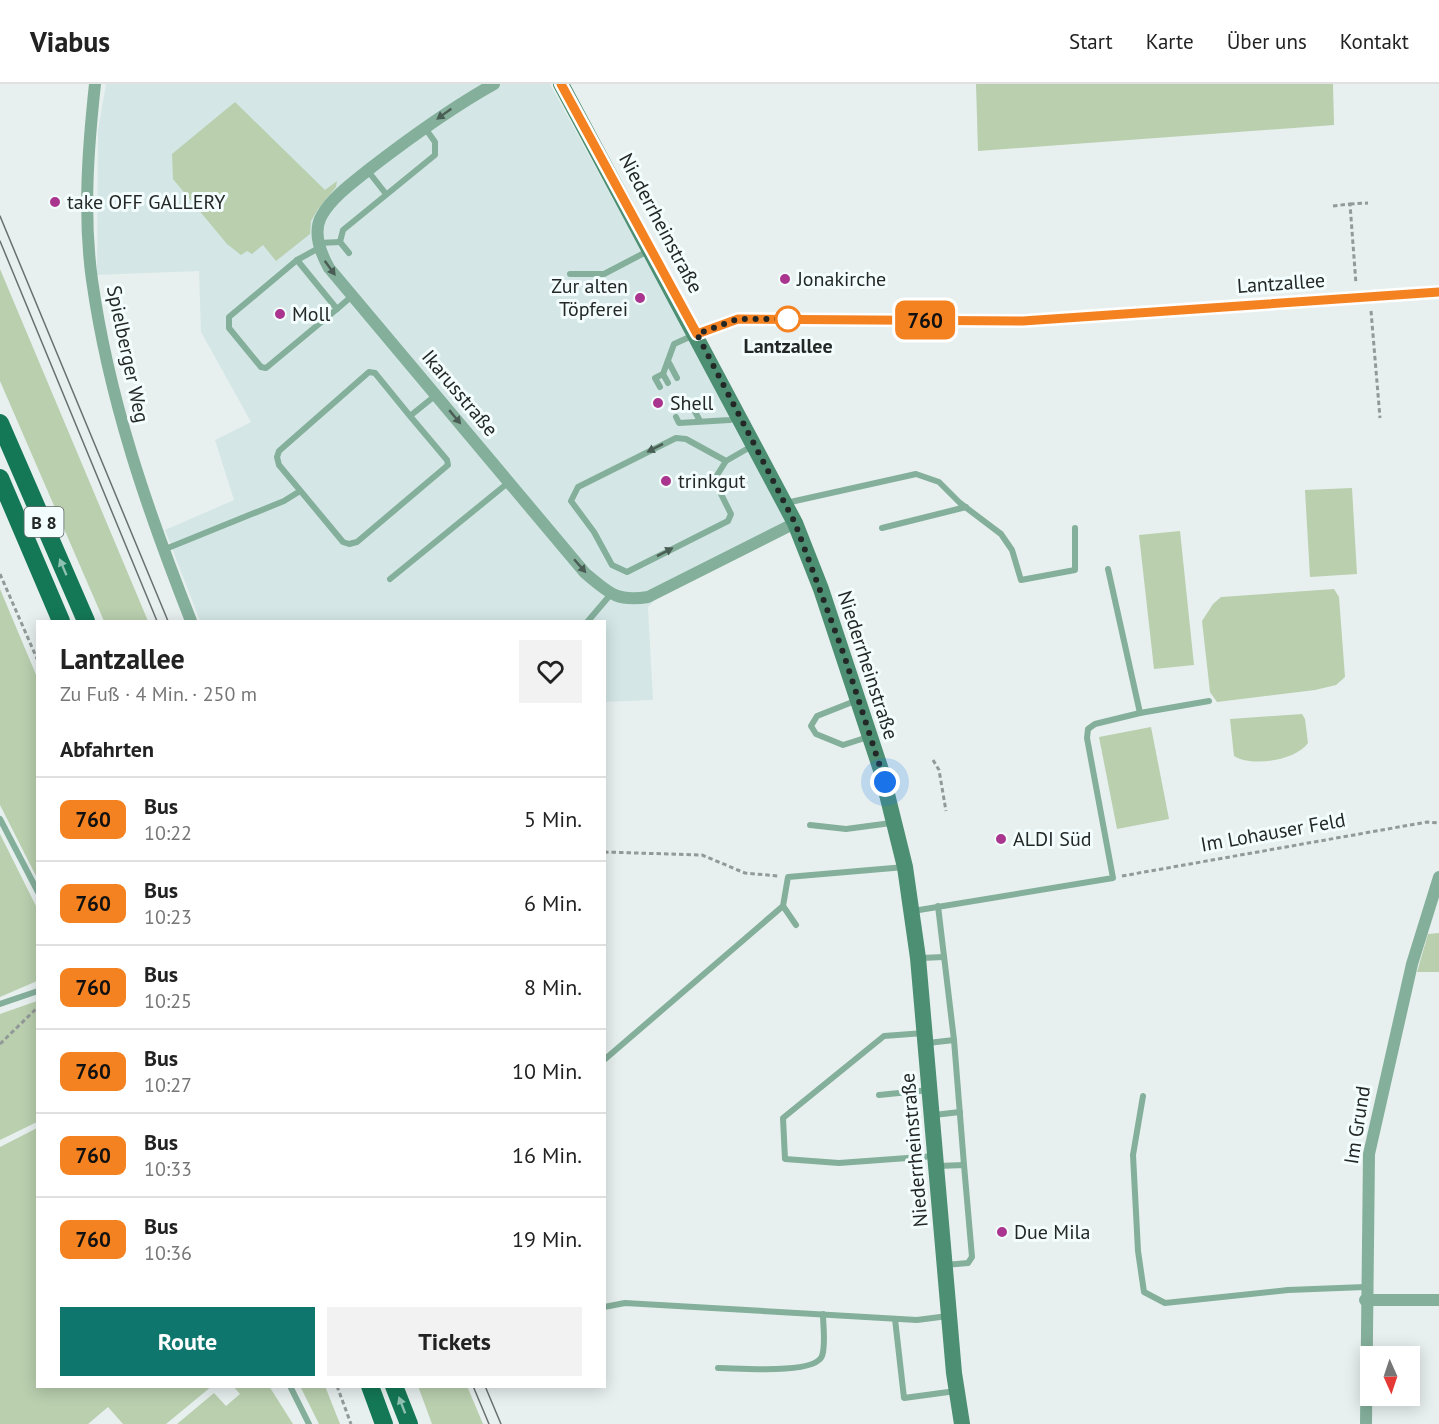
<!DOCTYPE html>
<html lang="de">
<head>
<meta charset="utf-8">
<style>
	:root { --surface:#fff; --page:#f2f2f2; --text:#222; --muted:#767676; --line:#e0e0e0; --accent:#0f766e }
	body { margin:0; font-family:"PT Sans",sans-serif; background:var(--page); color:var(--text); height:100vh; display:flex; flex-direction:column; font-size:22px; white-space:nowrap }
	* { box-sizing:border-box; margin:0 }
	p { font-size:20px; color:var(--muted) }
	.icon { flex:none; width:33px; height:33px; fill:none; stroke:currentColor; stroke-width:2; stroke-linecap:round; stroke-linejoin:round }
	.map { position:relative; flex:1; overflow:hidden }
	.drawer { position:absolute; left:36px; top:536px; width:570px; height:768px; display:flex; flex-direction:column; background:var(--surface); border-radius:0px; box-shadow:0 3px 15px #0003 }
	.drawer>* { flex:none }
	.badge { padding:0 12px; border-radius:9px; font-size:21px; line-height:39px }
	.needle { width:39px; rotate:177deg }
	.fabs { position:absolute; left:1360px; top:1262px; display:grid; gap:12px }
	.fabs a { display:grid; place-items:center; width:60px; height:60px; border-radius:0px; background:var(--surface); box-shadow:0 3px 15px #0003; font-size:30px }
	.you { position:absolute; width:30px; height:30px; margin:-15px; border:4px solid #fff; border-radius:50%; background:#1a73e8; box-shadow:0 0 0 9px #1a73e833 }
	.map>.badge { position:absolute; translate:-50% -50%; box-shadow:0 0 0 3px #fff }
	h2 { padding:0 24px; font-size:22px; line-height:54px }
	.round { display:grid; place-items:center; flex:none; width:63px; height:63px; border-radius:0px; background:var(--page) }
	.overview { display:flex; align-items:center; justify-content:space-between; height:102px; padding:0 24px }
	h1 { font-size:28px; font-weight:800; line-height:45px }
	.button { display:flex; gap:12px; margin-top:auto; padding:12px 24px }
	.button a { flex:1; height:69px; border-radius:0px; background:var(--accent); color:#fff; font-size:24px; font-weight:800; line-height:69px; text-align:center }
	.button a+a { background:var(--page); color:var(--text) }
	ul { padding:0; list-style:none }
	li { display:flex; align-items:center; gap:18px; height:84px; padding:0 24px; border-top:2px solid var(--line) }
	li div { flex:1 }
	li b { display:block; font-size:22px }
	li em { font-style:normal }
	li .badge { min-width:66px; font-weight:700; text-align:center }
	header { display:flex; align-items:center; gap:36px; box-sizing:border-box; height:84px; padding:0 30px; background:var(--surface); border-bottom:2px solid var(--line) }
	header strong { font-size:28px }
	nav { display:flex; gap:33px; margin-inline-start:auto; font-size:21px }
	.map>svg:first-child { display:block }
</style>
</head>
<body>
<header>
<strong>Viabus</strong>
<nav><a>Start</a><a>Karte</a><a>Über uns</a><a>Kontakt</a></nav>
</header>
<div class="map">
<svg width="1439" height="1340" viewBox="0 0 1439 1340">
	<rect width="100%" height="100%" fill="#e7f0ef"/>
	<path fill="#d4e7e6" d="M 106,0 L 550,0 L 788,436 L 674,497 L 648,523 L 653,616 L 605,618 L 604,537 L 200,537 L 165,446 L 234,416 L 215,356 L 251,338 L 201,248 L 199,187 L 97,191 L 98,46 Z"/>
	<g fill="#b9cfae">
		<path d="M 976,0 L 1333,0 L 1334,41 L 978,67 Z"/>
		<path d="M 235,18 L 325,106 L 337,97 L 336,103 L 318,125 L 311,137 L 310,150 L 276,177 L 263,161 L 252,170 L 247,167 L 241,171 L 227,160 L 173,95 L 172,70 Z"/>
		<path d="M 0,185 L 148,537 L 104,537 L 0,297 Z"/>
		<path d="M 1352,404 L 1357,490 L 1310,493 L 1305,406 Z"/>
		<path d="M 1180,447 L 1194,581 L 1154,585 L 1139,451 Z"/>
		<path d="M 0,505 L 37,593 L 37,794 L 0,721 Z"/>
		<path d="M 1334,505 L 1339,513 L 1345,593 L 1336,601 L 1315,606 L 1217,618 L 1210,608 L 1202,537 L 1213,520 L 1221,513 Z"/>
		<path d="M 1302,630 L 1305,635 L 1308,659 C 1295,677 1251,683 1234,672 L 1230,635 Z"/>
		<path d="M 1151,643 L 1169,735 L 1117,745 L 1099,653 Z"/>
		<path d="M 0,750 L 37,824 L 37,897 L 0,913 Z"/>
		<path d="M 1439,849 L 1439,888 L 1417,888 L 1428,850 Z"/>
		<path d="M 37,917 L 37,1038 L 0,1056 L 0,930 Z"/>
		<path d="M 37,1044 L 38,1302 L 212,1302 L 166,1340 L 123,1340 L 108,1323 L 88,1340 L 0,1340 L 0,1063 Z"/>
		<path d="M 233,1302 L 269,1302 L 293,1340 L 177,1340 L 214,1309 L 226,1322 L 240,1310 Z"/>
		<path d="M 300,1302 L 325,1302 L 340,1340 L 319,1340 Z"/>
		<path d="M 418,1302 L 467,1302 L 483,1340 L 432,1340 Z"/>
	</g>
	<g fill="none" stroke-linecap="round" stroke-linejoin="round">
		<g stroke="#929998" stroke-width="3" stroke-dasharray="4.5 3" stroke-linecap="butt">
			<path d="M 1350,120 L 1368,119"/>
			<path d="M 1333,122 L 1350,120 L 1356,200"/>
			<path d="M 1371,227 L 1380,334"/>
			<path d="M 0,490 L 38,577"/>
			<path d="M 933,676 L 939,686 L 946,727"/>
			<path d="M 604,768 L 702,771 L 745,789 L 778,792"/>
			<path d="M 1122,792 L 1427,738 L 1439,739"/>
			<path d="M 0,960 L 38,923"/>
			<path d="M 337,1302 L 351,1340"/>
		</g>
		<g stroke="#84af9b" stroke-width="6">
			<path d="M 368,87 L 386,110"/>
			<path d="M 319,159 L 340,158"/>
			<path d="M 319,164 L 297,176 L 337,225 L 352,212"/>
			<path d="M 349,169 L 340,158 L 343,146 L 435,71 L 435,58 L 425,44"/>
			<path d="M 297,176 L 229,233 L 229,244 L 261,283 L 266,284 L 337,225"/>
			<path d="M 570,190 L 604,190 L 648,167"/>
			<path d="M 668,277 L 677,294"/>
			<path d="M 663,290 L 668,299"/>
			<path d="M 660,303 L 655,294 L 663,290 L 674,260 L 694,251"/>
			<path d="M 693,324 L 700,337"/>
			<path d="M 410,332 L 447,376 L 448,381 L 357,458 L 349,460 L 343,458 L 279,381 L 277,373 L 279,367 L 369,288 L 375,289 L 410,332 L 436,311"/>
			<path d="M 676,333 L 679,339 L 730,336 L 737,333"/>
			<path d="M 726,377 L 686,355 L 676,354 L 578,403 L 571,417 L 594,448 L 612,481 L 627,488 L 728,437 L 731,430 L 714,396 L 726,377 L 752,362"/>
			<path d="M 786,419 L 916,390 L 939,398 L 960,419 L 1001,450 L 1012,466 L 1021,496 L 1075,486 L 1075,444"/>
			<path d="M 882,444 L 966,423"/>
			<path d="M 163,466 L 284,417 L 300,407"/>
			<path d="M 390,495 L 509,398"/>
			<path d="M 588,537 L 611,510"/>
			<path d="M 855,617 L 817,632 L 811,642 L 816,650 L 843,661 L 868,653"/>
			<path d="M 1140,629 L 1209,617"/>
			<path d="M 0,735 L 38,808"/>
			<path d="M 810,741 L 846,745 L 891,739"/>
			<path d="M 783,822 L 796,841"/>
			<path d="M 938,822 L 954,956 L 964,1081"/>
			<path d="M 913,827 L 1113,794 L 1087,654 L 1088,645 L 1095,640 L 1140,629 L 1108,485"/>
			<path d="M 921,874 L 944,873"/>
			<path d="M 0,920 L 38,907"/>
			<path d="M 924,949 L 884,952 L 783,1034 L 785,1075 L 839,1079 L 935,1072"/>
			<path d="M 928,959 L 954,956"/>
			<path d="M 604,976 L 783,822 L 788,793 L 905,783"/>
			<path d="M 879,1011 L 929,1006"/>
			<path d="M 1143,1012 L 1133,1071 L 1138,1167 L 1144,1208 L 1165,1219 L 1288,1206 L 1365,1203"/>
			<path d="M 934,1031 L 960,1028"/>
			<path d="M 938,1082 L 964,1081 L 972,1173 L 968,1179 L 945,1181"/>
			<path d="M 604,1223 L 625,1219 L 917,1236 L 948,1232"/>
			<path d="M 895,1235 L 904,1314 L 956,1307"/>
			<path d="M 718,1284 C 737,1284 815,1291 822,1272 C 826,1261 823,1242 823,1230"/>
			<path d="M 290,1302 L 309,1340"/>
		</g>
		<g stroke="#84af9b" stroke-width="12">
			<path d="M 95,0 C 88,65 83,131 92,196 C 109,316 147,425 191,537"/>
			<path d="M 494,0 C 451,24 411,53 372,83 C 355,97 333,112 322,131 C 312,148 320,168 329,184 L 585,489 C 609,509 616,518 648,513 L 795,439"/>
			<path d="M 697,250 L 738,235 L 1023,237 L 1439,208"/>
			<path d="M 1365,1216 L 1439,1216"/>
			<path d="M 1366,1340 L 1369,1070 L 1412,880 L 1439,793"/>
		</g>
		<path stroke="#4c8f73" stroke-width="16" d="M 561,0 L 795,439 L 821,505 L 881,686 L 905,783 L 918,874 L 954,1289 L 962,1340"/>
		<g stroke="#147856" stroke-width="18">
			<path d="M 0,339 L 86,537"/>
			<path d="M 0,394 L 61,537"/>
			<path d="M 370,1302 L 384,1340"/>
			<path d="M 394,1302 L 409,1340"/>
		</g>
		<g stroke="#6a706f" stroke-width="1.5">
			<path d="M 0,132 L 168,537"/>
			<path d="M 0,157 L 157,537"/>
			<path d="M 473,1302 L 489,1340"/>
			<path d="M 485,1302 L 501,1340"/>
		</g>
	</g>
	<defs><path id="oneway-solid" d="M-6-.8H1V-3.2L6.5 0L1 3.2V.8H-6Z" transform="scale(1.5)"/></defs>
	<g fill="#4a5d55">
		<use href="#oneway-solid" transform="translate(444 30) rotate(144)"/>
		<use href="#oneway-solid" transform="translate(330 184) rotate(54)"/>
		<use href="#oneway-solid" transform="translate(455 333) rotate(50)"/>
		<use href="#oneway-solid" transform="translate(655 364) rotate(153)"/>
		<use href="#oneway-solid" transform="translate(665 468) rotate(-27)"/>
		<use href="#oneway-solid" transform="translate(580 482) rotate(49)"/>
	</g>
	<g fill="#8fc1b2">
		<use href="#oneway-solid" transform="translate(63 483) rotate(-113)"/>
		<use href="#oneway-solid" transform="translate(402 1321) rotate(-111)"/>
	</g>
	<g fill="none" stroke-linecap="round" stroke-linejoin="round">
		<defs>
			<path id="line" d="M 561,0 L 697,250 L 738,235 L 1023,237 L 1439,208"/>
		</defs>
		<use href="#line" stroke="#fff" stroke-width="14"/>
		<use href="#line" stroke="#f58220" stroke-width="9"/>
		<path stroke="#232726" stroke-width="6" stroke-dasharray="0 10.8" d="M 788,235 L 738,235 L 697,250 L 795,439 L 844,571 L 885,698"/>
	</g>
	<g fill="#aa358e" stroke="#f4fdfd" stroke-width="2">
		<circle cx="55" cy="118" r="6"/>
		<circle cx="785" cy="195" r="6"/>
		<circle cx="640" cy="214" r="6"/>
		<circle cx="280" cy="230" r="6"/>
		<circle cx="658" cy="319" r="6"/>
		<circle cx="666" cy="397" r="6"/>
		<circle cx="1001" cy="755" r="6"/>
		<circle cx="1002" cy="1148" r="6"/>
	</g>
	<circle fill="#fff" stroke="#f58220" stroke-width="3" cx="788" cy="235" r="12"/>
	<g text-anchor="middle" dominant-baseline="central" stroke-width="6" stroke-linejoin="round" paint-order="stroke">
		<rect fill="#f4fdfd" stroke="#626766" stroke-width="1.5" x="24.5" y="423" width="39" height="30" rx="4.5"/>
		<g font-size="18" font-weight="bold" fill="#232726">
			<text x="44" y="438">B 8</text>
		</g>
		<g font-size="20" fill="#232726" stroke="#f4fdfd" text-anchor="start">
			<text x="67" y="118">take OFF GALLERY</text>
			<text x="797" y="195">Jonakirche</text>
			<text x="628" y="202" text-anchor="end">Zur alten<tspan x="628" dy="23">Töpferei</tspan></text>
			<text x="292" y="230">Moll</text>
			<text x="670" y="319">Shell</text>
			<text x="678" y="397">trinkgut</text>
			<text x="1013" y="755">ALDI Süd</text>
			<text x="1014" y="1148">Due Mila</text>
		</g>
		<g font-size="20" fill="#232726" stroke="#f4fdfd">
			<text transform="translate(661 139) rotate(62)">Niederrheinstraße</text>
			<text transform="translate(1281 199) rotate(-4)">Lantzallee</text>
			<text transform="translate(128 270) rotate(78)">Spielberger Weg</text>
			<text transform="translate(460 309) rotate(50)">Ikarusstraße</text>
			<text transform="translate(868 581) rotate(72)">Niederrheinstraße</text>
			<text transform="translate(1273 748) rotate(-10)">Im Lohauser Feld</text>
			<text transform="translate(1357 1041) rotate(-81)">Im Grund</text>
			<text transform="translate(914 1066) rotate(-95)">Niederrheinstraße</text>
		</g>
		<g font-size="20" font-weight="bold" fill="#232726" stroke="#f4fdfd">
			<text x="788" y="262">Lantzallee</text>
		</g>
	</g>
</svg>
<div class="fabs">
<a><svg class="needle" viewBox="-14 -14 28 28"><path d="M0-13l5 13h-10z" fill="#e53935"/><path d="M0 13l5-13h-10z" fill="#767676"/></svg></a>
</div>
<div class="you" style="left:885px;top:698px"></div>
<b class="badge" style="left:925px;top:236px;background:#f58220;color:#111">760</b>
<section class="drawer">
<div class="overview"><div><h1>Lantzallee</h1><p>Zu Fuß · 4 Min. · 250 m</p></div><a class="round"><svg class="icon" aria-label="heart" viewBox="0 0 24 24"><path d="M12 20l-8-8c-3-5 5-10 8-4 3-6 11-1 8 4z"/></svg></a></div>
<h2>Abfahrten</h2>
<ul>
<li><span class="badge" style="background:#f58220;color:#111">760</span><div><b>Bus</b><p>10:22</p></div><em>5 Min.</em></li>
<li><span class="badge" style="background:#f58220;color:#111">760</span><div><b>Bus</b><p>10:23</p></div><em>6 Min.</em></li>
<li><span class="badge" style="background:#f58220;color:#111">760</span><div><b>Bus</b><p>10:25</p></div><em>8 Min.</em></li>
<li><span class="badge" style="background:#f58220;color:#111">760</span><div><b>Bus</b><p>10:27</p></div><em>10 Min.</em></li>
<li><span class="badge" style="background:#f58220;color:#111">760</span><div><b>Bus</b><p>10:33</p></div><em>16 Min.</em></li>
<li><span class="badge" style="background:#f58220;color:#111">760</span><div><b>Bus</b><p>10:36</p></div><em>19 Min.</em></li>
</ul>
<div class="button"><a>Route</a><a>Tickets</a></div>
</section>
</div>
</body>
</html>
